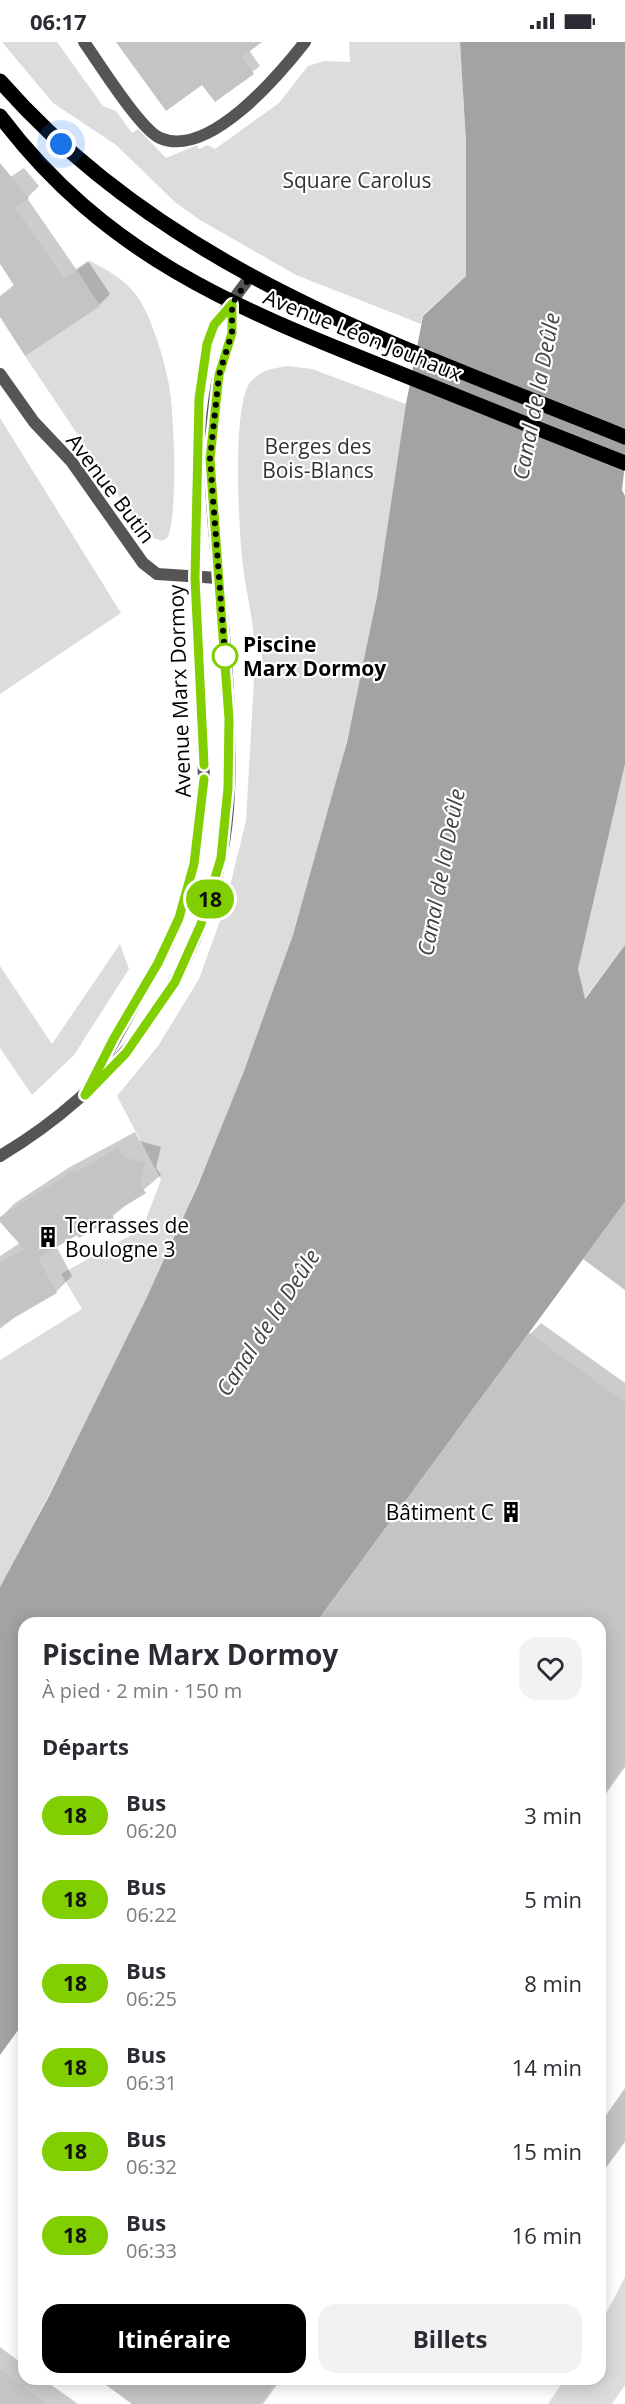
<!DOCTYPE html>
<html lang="fr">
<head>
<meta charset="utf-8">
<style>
	:root { --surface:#fff; --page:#f2f2f3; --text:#2b2b33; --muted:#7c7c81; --accent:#000 }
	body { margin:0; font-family:"Open Sans",sans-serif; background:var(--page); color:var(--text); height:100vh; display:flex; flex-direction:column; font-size:22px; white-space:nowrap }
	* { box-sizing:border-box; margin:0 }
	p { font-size:20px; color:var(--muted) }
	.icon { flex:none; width:33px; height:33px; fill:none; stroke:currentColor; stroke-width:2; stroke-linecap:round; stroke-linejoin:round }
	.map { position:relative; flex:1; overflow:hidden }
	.details { position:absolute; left:18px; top:1575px; width:588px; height:768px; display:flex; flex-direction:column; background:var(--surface); border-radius:18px; box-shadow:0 3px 15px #0003 }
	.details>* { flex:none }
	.badge { padding:0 12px; border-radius:20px; font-size:21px; line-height:39px }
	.you { position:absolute; width:30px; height:30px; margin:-15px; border:4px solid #fff; border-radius:50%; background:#1a73e8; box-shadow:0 0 0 9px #1a73e833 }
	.map>.badge { position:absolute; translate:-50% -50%; box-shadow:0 0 0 3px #fff }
	h2 { padding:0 24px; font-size:22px; line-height:54px }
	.round { display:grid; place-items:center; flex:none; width:63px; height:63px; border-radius:18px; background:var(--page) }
	.summary { display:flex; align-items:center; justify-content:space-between; height:102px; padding:0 24px }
	h1 { font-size:28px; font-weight:700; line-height:45px }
	.button { display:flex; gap:12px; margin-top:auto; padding:12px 24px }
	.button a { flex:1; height:69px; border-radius:18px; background:var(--accent); color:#fff; font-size:24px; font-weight:700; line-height:69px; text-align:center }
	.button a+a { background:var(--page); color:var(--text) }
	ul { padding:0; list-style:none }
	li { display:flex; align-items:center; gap:18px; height:84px; padding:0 24px }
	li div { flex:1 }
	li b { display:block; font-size:22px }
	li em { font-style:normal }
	li .badge { min-width:66px; font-weight:700; text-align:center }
	.status { display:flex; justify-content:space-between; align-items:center; height:42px; padding:0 30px; background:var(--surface); direction:ltr }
	.status svg { height:16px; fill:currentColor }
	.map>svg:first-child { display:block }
</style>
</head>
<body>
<div class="status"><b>06:17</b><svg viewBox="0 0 49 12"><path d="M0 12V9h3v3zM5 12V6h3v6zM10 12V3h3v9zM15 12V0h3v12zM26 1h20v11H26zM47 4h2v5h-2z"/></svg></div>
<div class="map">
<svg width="625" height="2362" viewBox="0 0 625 2362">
	<rect width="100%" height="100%" fill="#fff"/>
	<g fill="#dcdcdc">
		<path d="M 2,0 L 57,0 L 103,64 L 116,69 L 132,91 L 138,87 L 166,116 L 197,103 L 199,107 L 208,103 L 215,107 L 279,61 L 308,24 L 324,19 L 350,20 L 349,0 L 460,0 L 466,100 L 466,234 L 423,273 L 421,282 L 296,233 L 200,178 L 176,161 L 116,103 L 53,61 Z"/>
		<path d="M 90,219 C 109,229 124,237 137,254 C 152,275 166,323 170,349 C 174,381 178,466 168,495 L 162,499 L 145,493 L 25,314 L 77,228 Z"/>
		<path d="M 288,324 L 312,327 L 406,362 C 383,541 349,721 293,893 C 218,1120 113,1335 0,1545 L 0,1318 L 82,1267 L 61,1232 L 142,1187 L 161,1138 L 117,1054 L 158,1004 L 199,937 L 224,868 L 246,779 L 255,619 L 262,618 L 262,601 L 254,601 C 253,575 246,550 243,524 C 239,490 231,363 251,339 C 261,328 274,326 288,324 Z"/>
		<path d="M 0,376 L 121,571 L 0,652 Z"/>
		<path d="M 625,722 L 625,903 L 584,957 L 578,927 Z"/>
		<path d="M 120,902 L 129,927 L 74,1013 L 32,1053 L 0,1006 L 0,924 L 52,1002 Z"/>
		<path d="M 625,2235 L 625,2343 L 612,2362 L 548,2362 L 565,2337 L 600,2337 L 600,2283 Z"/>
	</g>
	<path fill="#a3a3a3" d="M 460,0 L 625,0 L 625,421 L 622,448 L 625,454 L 625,722 L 578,927 L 585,957 L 625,903 L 625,1160 L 316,1581 L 24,1581 L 24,1980 L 0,2013 L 0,1545 L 49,1454 L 146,1257 L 198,1143 L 244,1029 L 293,893 L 347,700 L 377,554 L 406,362 L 423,274 L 466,234 L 466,100 Z"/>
	<g fill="#0003">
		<path d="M 118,0 L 259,0 L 249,8 L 260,24 L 215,58 L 202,41 Z"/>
		<path d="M 24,126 L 39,144 L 27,156 L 76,227 L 88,219 L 110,252 L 99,263 L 0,272 L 0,254 L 15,242 L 0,219 L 0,142 Z"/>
		<path d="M 135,1090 L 140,1099 L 161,1105 L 156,1126 L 161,1133 L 113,1174 L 56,1204 L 72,1234 L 56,1250 L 24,1268 L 0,1287 L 0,1214 L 20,1201 L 0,1176 L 15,1161 L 70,1125 Z"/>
		<path d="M 541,1281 L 625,1341 L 625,1725 L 600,1760 L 600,1581 L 318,1581 L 530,1292 Z"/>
		<path d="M 625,2049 L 625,2100 L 600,2134 L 600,2085 Z"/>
		<path d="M 0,2305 L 24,2323 L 24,2337 L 43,2337 L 78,2362 L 0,2362 Z"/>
		<path d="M 100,2337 L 281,2337 L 263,2362 L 135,2362 Z"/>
	</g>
	<g fill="#c4c4c4">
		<path d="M 116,0 L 262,0 L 242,15 L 254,32 L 215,60 L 202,43 L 166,69 Z"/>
		<path d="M 0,121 L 29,156 L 15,165 L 64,237 L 77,228 L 100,264 L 25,314 L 0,275 L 0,255 L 15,245 L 0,222 Z"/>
		<path d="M 118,1105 L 124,1115 L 145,1121 L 140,1143 L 146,1151 L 112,1172 L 114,1176 L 79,1196 L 77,1193 L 38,1216 L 57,1251 L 0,1284 L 0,1221 L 24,1207 L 0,1180 L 0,1175 L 73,1129 L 74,1132 Z"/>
		<path d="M 625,1160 L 625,1248 L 583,1217 Z"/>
		<path d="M 529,1291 L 625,1360 L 625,1723 L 600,1758 L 600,1581 L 316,1581 Z"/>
		<path d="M 625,2046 L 625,2098 L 600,2133 L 600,2082 Z"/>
		<path d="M 0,2328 L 47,2362 L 0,2362 Z"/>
		<path d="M 98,2337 L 278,2337 L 260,2362 L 132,2362 Z"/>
	</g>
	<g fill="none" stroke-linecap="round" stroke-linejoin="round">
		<g stroke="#555" stroke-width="12">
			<path d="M 84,0 C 99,21 140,87 160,96 C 209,117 279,33 305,0"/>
			<path d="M 0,332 L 34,380 L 71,419 L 143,521 L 157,532 L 218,536"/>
			<path d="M 91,1041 L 166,906 L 179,876 L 194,822 L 204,737 L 195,536 L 199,357 L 207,302 L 214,283 L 250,235"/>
			<path d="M 0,1114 C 111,1048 194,944 221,816 C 231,771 230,724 229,679 C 228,592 212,506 210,420 C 209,392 213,362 218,335 C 221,320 230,305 232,290 C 234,281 232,271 232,262"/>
		</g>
		<g stroke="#000" stroke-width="15">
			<path d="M 0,39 C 166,229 398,303 625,395"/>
			<path d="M 0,74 C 105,213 233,265 389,327 C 468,359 546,390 625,421"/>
		</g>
	</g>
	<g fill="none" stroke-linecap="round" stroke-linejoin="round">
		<defs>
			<path id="line" d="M 204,723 L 195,536 L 199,357 L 207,302 L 214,283 L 232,262 L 232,291 L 219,333 L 210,417 L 229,677 L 228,746 L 221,816 L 201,882 L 175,940 L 126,1011 L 85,1053 L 114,996 L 158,921 L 179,876 L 194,822 L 204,737"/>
		</defs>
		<use href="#line" stroke="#fff" stroke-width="14"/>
		<use href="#line" stroke="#81cf00" stroke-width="9"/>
		<path stroke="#000" stroke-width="6" stroke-dasharray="0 10.8" d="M 61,102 L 140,168 L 250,235 L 232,262 L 232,291 L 219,333 L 210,417 L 225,614"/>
	</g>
	<defs>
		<symbol id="building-bare" viewBox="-9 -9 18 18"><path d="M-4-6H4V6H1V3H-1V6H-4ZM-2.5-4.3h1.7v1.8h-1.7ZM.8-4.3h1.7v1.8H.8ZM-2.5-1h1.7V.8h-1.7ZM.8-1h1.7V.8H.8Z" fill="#000" stroke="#fff" stroke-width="2.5" paint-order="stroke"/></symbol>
	</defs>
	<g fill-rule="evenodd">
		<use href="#building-bare" x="33" y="1180" width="30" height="30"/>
		<use href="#building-bare" x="496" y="1455" width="30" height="30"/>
	</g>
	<circle fill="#fff" stroke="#81cf00" stroke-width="3" cx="225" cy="614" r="12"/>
	<g text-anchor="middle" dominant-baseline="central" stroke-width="4.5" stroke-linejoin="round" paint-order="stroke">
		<g font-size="21" fill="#333" stroke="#fff">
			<text x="357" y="138">Square Carolus</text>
			<text x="318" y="404">Berges des<tspan x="318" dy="24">Bois-Blancs</tspan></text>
		</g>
		<g font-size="21" fill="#000" stroke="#fff">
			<text transform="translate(363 293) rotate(22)">Avenue Léon Jouhaux</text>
			<text transform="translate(111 446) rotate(53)">Avenue Butin</text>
			<text transform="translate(179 649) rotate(-92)">Avenue Marx Dormoy</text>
		</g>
		<g font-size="21" font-weight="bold" fill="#000" stroke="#fff" text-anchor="start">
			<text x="243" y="602">Piscine<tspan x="243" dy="24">Marx Dormoy</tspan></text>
		</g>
		<g font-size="21" fill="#000" stroke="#fff" text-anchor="start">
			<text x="65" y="1183">Terrasses de<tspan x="65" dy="24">Boulogne 3</tspan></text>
			<text x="494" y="1470" text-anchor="end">Bâtiment C</text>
		</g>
		<g font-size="22" font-style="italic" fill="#444" stroke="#fff">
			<text transform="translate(535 354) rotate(-79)">Canal de la Deûle</text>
			<text transform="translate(440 830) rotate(-79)">Canal de la Deûle</text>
			<text transform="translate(267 1280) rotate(-57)">Canal de la Deûle</text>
		</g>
	</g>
</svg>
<div class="you" style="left:61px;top:102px"></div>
<b class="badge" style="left:210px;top:857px;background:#81cf00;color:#111">18</b>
<section class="details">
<div class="summary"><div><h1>Piscine Marx Dormoy</h1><p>À pied · 2 min · 150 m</p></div><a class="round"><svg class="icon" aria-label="heart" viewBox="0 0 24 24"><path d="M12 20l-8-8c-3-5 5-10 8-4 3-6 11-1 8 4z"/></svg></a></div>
<h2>Départs</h2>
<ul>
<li><span class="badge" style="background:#81cf00;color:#111">18</span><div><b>Bus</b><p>06:20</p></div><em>3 min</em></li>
<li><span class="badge" style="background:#81cf00;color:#111">18</span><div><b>Bus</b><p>06:22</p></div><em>5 min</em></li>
<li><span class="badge" style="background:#81cf00;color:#111">18</span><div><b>Bus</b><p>06:25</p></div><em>8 min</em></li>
<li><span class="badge" style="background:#81cf00;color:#111">18</span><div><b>Bus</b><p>06:31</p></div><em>14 min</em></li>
<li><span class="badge" style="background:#81cf00;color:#111">18</span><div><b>Bus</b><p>06:32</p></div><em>15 min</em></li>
<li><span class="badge" style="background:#81cf00;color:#111">18</span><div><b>Bus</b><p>06:33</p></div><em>16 min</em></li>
</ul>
<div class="button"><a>Itinéraire</a><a>Billets</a></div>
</section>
</div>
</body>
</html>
